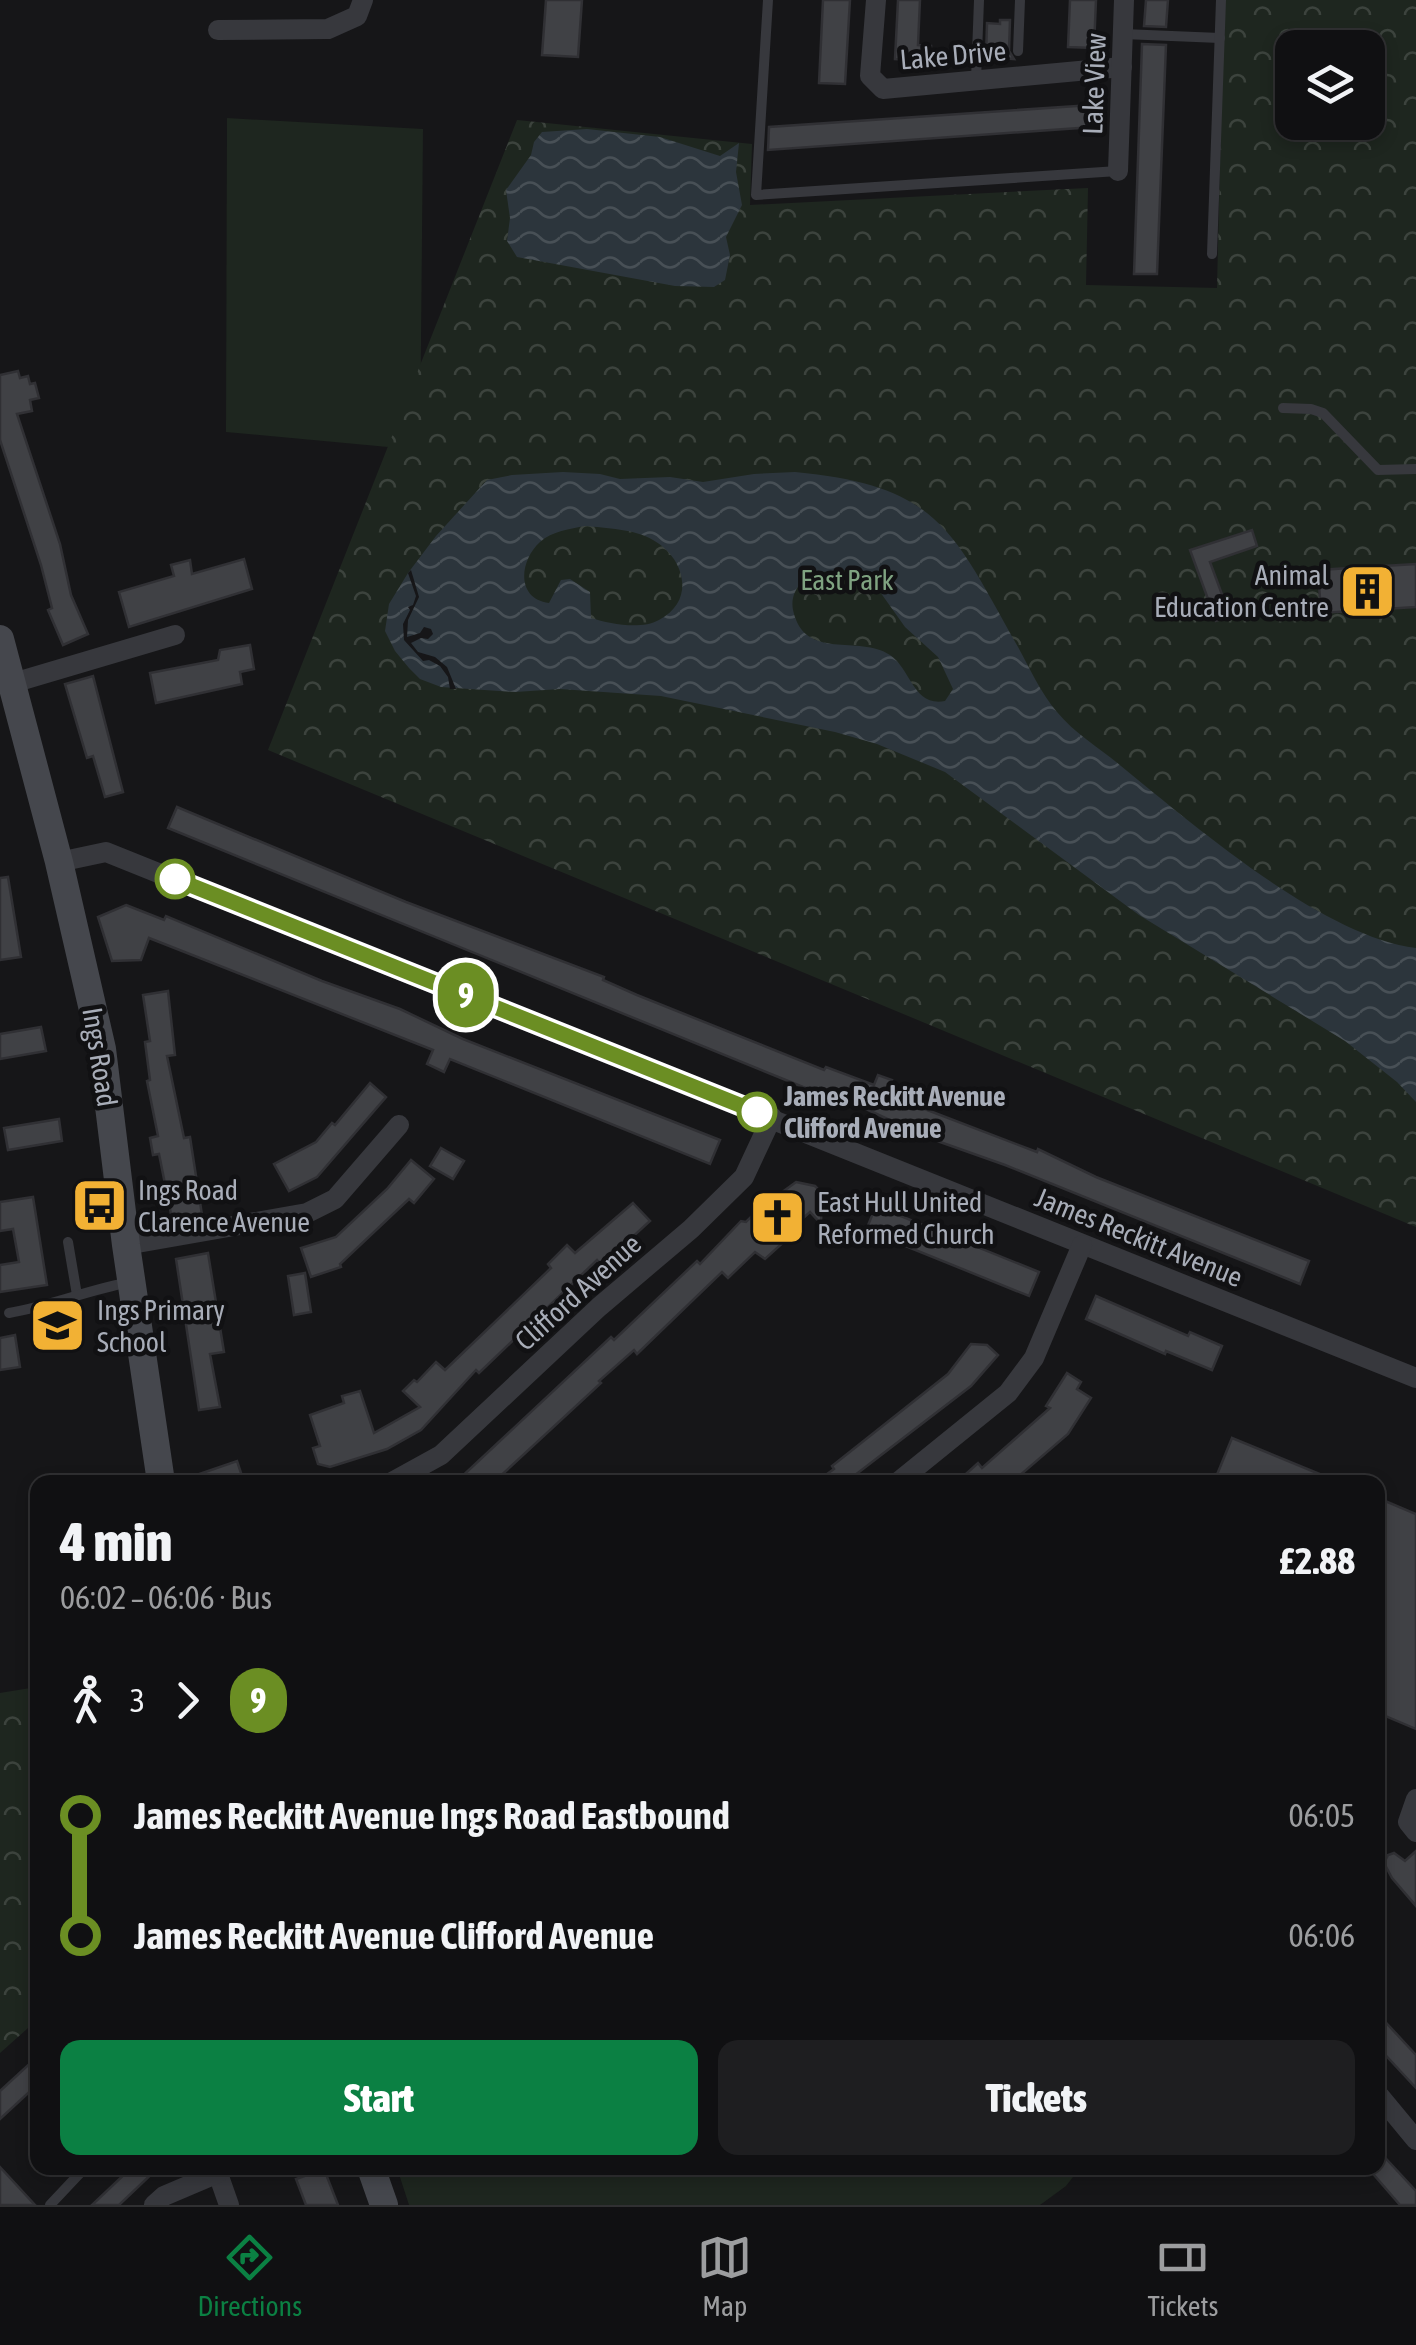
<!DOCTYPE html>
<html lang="en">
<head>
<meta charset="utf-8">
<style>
	:root { --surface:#101012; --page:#1e1e20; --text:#f1f3f6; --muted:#9c9d9f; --line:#303032; --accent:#0b8043 }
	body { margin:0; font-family:"Asap Condensed",sans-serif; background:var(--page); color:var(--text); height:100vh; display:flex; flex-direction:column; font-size:38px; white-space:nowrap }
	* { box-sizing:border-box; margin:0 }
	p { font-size:32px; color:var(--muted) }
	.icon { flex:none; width:55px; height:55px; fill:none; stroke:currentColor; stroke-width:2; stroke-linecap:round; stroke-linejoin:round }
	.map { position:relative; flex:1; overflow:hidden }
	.sheet { position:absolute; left:30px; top:1475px; width:1355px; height:700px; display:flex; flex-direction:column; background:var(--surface); border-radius:20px; box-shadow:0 5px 15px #0003,0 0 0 2px var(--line) }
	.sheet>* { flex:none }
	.badge { padding:0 20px; border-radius:32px; font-size:35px; line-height:65px }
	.buttons { position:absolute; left:1275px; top:30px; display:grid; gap:20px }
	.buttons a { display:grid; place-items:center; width:110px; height:110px; border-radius:20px; background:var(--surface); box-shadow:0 5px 15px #0003,0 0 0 2px var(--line); font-size:50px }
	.map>.badge { position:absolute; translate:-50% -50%; box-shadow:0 0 0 5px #fff }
	.legs { display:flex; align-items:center; gap:15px; height:110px; padding:0 30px; font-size:32px }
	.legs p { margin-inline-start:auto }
	.summary { display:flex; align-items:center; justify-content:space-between; height:170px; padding:0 30px }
	h1 { font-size:55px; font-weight:800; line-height:75px }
	.button { display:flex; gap:20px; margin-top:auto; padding:20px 30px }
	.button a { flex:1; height:115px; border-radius:20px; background:var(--accent); color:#fff; font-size:40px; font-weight:800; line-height:115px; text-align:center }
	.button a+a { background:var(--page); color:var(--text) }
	ul { padding:0 30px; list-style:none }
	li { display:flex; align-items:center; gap:35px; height:120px; font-size:38px }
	li i { display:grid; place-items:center; width:15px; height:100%; margin:0 12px; background:currentColor }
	li i::after { content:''; width:25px; height:25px; margin:-12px; border:8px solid; border-radius:50%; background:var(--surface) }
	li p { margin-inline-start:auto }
	li:first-child i { background:linear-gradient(#0000 50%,currentColor 0) }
	li:last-child i { background:linear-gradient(currentColor 50%,#0000 0) }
	.tabs { display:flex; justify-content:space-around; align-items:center; height:140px; border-top:2px solid var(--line); background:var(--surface); font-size:28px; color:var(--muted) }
	.tabs a { display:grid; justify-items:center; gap:5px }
	.tabs .selected { color:var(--accent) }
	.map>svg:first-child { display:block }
</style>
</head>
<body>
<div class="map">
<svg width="1416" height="2205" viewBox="0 0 1416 2205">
	<defs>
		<pattern id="park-crowns" width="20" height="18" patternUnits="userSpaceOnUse" patternTransform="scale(2.5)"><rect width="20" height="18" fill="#1e261f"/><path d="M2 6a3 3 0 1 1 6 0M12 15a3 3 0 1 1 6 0" fill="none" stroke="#3c433d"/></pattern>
		<pattern id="water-waves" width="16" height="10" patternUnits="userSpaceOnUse" patternTransform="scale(2.5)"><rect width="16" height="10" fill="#2c353c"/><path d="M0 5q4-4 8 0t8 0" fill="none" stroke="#485056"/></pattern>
	</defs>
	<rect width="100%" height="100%" fill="#161618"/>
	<g fill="#1e261f">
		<path d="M 227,118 L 423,129 L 420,450 L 226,432 Z"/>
		<path d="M 397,2168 L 1080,2168 L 1066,2186 L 1040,2205 L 409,2205 Z"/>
	</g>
	<g fill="url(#park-crowns)" fill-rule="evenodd">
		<path d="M 1224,0 L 1416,0 L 1416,1227 L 268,750 L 517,120 L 752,144 L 750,205 L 1088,188 L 1086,285 L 1217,288 ZM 1292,48 L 1368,48 L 1368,122 L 1292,122 Z"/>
		<path d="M 37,1687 L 37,2020 L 0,2053 L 0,1693 Z"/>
	</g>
	<g fill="url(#water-waves)" fill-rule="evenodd">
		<path d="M 587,129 L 660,137 L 720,156 L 739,143 L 736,172 L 742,205 L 726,237 L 730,255 L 725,280 L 714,287 L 675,286 L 517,257 L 507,241 L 510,218 L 506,190 L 531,155 L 534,142 L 542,132 Z"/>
		<path d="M 795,472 C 940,486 952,530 1018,647 C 1030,669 1041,693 1057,712 C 1075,734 1100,748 1121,766 C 1195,826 1322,936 1416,948 L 1416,1102 L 1397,1082 L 1345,1041 L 1139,915 L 945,772 L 877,744 L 835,732 L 661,696 L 560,689 L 515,692 L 441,687 L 420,679 L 409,668 L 395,651 L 385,631 L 389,604 L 408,573 L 436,536 L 487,480 L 512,475 L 563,472 L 600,474 L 620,479 L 670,477 L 703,482 L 754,474 ZM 585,526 C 606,528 635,529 653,540 C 684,557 697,600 659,620 C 641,630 610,624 591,618 L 590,592 L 570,579 L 561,580 L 549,603 C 516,599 519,561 540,542 C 552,531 570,529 585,526 ZM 845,570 L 878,589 L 905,627 L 938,657 L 953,689 L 945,701 C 913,707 911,669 890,655 C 859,634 804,662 793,610 C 791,600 794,590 802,582 C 813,571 830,571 845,570 Z"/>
	</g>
	<path fill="#161618" d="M 411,570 L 419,597 L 408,620 L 407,637 L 420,633 L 424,627 L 431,629 L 433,634 L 428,639 L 421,638 L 411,643 L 418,652 L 435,657 L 447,667 L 456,689 L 450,689 L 448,677 L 440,666 L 429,660 L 423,661 L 404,640 L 403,624 L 410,610 L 408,607 L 413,605 L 416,596 L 408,573 Z"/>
	<g fill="#404145" stroke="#303034" stroke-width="2.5">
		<path d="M 546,0 L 582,0 L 578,57 L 542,55 Z"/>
		<path d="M 823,0 L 850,0 L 845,84 L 819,83 Z"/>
		<path d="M 898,0 L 920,0 L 918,45 L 931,46 L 931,61 L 895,59 Z"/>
		<path d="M 1070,0 L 1096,0 L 1094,48 L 1068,47 Z"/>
		<path d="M 1146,0 L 1168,0 L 1166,27 L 1144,26 Z"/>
		<path d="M 1000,20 L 1010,20 L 1009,51 L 1014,59 L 986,57 L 987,23 L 1000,24 Z"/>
		<path d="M 1142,44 L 1166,45 L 1157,274 L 1134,274 Z"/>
		<path d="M 1091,105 L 1093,127 L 768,150 L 769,127 Z"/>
		<path d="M 18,371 L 20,378 L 28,376 L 30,384 L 35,383 L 39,398 L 30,400 L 32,411 L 17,414 L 60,544 L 71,595 L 88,634 L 63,645 L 48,610 L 52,608 L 41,565 L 0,440 L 0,375 Z"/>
		<path d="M 1252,530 L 1257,546 L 1210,562 L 1230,616 L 1216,621 L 1190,550 Z"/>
		<path d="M 244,559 L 252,589 L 129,627 L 119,592 L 174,576 L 171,565 L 190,560 L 192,574 Z"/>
		<path d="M 1416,564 L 1416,607 L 1321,613 L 1318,570 Z"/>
		<path d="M 250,645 L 254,669 L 240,672 L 242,684 L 156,703 L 150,673 L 218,660 L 220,650 Z"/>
		<path d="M 93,676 L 123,792 L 105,797 L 93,756 L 87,758 L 65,684 Z"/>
		<path d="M 177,807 L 406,902 L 604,977 L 603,980 L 637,995 L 824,1070 L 826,1067 L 874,1085 L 878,1075 L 892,1080 L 889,1090 L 925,1102 L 922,1108 L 1037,1152 L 1038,1149 L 1096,1177 L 1309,1261 L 1300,1284 L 1005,1165 L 926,1137 L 866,1109 L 803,1087 L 168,828 Z"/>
		<path d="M 8,877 L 21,957 L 0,960 L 0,878 Z"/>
		<path d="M 126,905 L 164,920 L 166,916 L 322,981 L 400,1009 L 463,1039 L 720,1140 L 710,1164 L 450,1059 L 444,1072 L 427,1064 L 433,1050 L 149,938 L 141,960 L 112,961 L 98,917 Z"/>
		<path d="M 168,991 L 175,1055 L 167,1056 L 184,1138 L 190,1137 L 202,1215 L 172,1219 L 159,1154 L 153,1155 L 150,1138 L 158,1136 L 147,1081 L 150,1080 L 145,1042 L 150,1041 L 143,995 Z"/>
		<path d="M 41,1027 L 46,1051 L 0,1059 L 0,1034 Z"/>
		<path d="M 370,1083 L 386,1097 L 317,1177 L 289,1191 L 274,1164 L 316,1142 L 332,1123 L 335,1125 Z"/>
		<path d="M 59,1119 L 62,1141 L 8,1150 L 4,1128 Z"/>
		<path d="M 441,1148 L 464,1161 L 453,1179 L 430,1166 Z"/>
		<path d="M 411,1160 L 434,1179 L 414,1203 L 409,1199 L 340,1264 L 341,1267 L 311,1277 L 301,1248 L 336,1237 L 387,1189 Z"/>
		<path d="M 796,1182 L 815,1186 L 822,1193 L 821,1224 L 810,1212 L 784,1235 L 787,1239 L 765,1259 L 755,1252 L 728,1278 L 722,1272 L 637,1354 L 634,1350 L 599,1381 L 601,1383 L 494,1482 L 456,1482 L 611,1337 L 614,1340 L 697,1261 L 700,1264 L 741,1221 L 746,1222 L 772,1196 L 774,1198 Z"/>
		<path d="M 33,1197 L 47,1285 L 0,1292 L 0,1265 L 19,1262 L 13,1229 L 0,1231 L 0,1202 Z"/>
		<path d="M 633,1203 L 650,1221 L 616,1252 L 624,1260 L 609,1273 L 597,1260 L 479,1373 L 476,1370 L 421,1430 L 387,1449 L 330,1467 L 318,1464 L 313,1448 L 320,1446 L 310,1415 L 344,1403 L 342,1396 L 360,1391 L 374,1433 L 420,1407 L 403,1391 L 414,1380 L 417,1382 L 436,1362 L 445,1370 L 551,1268 L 548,1264 L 567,1245 L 575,1253 Z"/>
		<path d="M 876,1206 L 1039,1272 L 1029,1296 L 866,1230 Z"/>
		<path d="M 208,1253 L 224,1352 L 210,1354 L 220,1407 L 199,1410 L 176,1259 Z"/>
		<path d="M 305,1273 L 311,1312 L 294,1315 L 288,1276 Z"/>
		<path d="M 1096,1296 L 1188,1336 L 1190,1332 L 1222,1346 L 1212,1370 L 1166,1351 L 1165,1354 L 1086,1319 Z"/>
		<path d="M 15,1335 L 20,1367 L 0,1370 L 0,1338 Z"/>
		<path d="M 971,1344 L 987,1345 L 998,1355 L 971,1386 L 846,1482 L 816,1482 L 834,1469 L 832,1466 L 948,1374 Z"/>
		<path d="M 1067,1373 L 1081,1382 L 1077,1389 L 1091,1398 L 1068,1434 L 1012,1482 L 957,1482 L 978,1463 L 982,1468 L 1050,1408 L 1046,1406 Z"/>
		<path d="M 1232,1438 L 1339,1482 L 1214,1482 Z"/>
		<path d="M 237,1461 L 244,1482 L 182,1482 L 182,1480 Z"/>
		<path d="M 1378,1498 L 1416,1514 L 1416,1729 L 1378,1713 Z"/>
		<path d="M 1416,1851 L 1416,1906 L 1392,1878 L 1384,1863 L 1388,1855 L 1394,1853 L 1405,1861 Z"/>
		<path d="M 1378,2014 L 1416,2055 L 1416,2088 L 1378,2047 Z"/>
		<path d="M 38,2056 L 38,2084 L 0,2119 L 0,2091 Z"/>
		<path d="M 1378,2150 L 1416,2191 L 1416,2205 L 1400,2205 L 1368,2168 L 1378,2168 Z"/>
		<path d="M 0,2167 L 35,2205 L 0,2205 Z"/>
		<path d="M 131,2168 L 158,2168 L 119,2205 L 92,2205 Z"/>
		<path d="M 324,2169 L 338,2205 L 306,2205 L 296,2179 Z"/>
	</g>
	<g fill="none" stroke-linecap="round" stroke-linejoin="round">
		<g stroke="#37383d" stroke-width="10">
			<path d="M 768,0 L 756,195 L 1118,171"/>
			<path d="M 1123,34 L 1220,38"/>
			<path d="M 1018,51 L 1020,0"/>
			<path d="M 976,80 L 979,0"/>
			<path d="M 1212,254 L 1221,0"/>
			<path d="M 1283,408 L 1311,409 L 1323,413 L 1378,470 L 1416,469"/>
			<path d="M 68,1242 L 77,1295"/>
			<path d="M 9,1313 C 50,1306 88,1290 130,1282"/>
			<path d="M 50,2205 L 81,2172 L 77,2168"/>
		</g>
		<g stroke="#37383d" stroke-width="20">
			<path d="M 876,0 L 870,76 L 883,89 L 1122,67"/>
			<path d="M 218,30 L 328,29 L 357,16 L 363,0"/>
			<path d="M 1118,171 L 1124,0"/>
			<path d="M 13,683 L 175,635"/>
			<path d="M 59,862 L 106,852 L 1416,1378"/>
			<path d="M 126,1245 L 307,1213 L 335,1199 L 399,1125"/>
			<path d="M 392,1482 L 441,1455 L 599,1307 L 691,1229 L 744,1177 L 772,1117"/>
			<path d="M 898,1482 L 1008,1393 L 1034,1358 L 1082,1245"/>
			<path d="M 1416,1799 L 1408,1822 L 1416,1832"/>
			<path d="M 1378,2094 L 1416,2140"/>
			<path d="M 216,2168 L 229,2205"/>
			<path d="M 154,2205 L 164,2196 L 218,2173"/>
		</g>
		<g stroke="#45474d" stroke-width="28">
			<path d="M 0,639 L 59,862 L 102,1049 L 126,1245 L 161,1482"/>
			<path d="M 371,2168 L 384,2205"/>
		</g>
	</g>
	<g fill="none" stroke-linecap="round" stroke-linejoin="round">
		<defs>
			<path id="line-1" d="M 175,879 L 757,1112"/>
		</defs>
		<use href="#line-1" stroke="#fff" stroke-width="22"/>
		<use href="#line-1" stroke="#6b8e23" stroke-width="15"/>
	</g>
	<defs>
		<symbol id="building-square" viewBox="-11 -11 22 22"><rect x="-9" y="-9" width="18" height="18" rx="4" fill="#f2b134" stroke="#111113"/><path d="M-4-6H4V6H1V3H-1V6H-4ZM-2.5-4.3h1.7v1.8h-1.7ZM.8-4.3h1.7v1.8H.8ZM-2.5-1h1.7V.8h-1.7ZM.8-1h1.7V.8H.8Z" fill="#111"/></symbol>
		<symbol id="bus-square" viewBox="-11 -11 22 22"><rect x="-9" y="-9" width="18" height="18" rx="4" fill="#f2b134" stroke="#111113"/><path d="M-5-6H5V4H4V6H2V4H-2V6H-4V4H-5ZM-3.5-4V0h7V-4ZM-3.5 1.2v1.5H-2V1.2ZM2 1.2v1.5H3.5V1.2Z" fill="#111"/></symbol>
		<symbol id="church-square" viewBox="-11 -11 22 22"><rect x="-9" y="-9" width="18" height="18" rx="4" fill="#f2b134" stroke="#111113"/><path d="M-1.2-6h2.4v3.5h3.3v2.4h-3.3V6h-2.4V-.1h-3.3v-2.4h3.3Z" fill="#111"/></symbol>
		<symbol id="school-square" viewBox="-11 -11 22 22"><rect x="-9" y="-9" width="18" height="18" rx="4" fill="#f2b134" stroke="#111113"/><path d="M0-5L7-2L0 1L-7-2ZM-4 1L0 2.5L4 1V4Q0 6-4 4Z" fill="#111"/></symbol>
	</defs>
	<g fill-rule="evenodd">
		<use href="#building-square" x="1336" y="560" width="63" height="63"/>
		<use href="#bus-square" x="68" y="1174" width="63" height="63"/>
		<use href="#church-square" x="746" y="1186" width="63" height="63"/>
		<use href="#school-square" x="26" y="1294" width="63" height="63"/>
	</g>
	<g fill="#fff" stroke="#6b8e23" stroke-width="5">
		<circle cx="175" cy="879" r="18"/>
		<circle cx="757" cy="1112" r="18"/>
	</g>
	<g text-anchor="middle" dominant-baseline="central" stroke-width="9" stroke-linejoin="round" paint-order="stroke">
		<g font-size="28" fill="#a8adb8" stroke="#111113">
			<text transform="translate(953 55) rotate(-5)">Lake Drive</text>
			<text transform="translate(1094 84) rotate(-88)">Lake View</text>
			<text transform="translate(100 1057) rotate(81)">Ings Road</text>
			<text transform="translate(1139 1237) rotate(22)">James Reckitt Avenue</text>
			<text transform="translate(578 1292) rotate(-42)">Clifford Avenue</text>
		</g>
		<g font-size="28" fill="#a8adb8" stroke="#111113" text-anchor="start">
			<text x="1329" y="575" text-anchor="end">Animal<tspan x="1329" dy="32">Education Centre</tspan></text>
			<text x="138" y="1190">Ings Road<tspan x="138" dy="32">Clarence Avenue</tspan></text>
			<text x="817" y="1202">East Hull United<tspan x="817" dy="32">Reformed Church</tspan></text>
			<text x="97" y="1310">Ings Primary<tspan x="97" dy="32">School</tspan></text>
		</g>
		<g font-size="28" fill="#7fa381" stroke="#111113">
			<text x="847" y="580">East Park</text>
		</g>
		<g font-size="28" font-weight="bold" fill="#a8adb8" stroke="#111113" text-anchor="start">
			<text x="784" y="1096">James Reckitt Avenue<tspan x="784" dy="32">Clifford Avenue</tspan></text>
		</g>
	</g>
</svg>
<div class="buttons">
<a><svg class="icon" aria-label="layers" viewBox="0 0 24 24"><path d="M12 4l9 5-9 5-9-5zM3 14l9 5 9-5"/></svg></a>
</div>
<b class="badge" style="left:466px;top:995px;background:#6b8e23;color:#fff">9</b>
<section class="sheet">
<div class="summary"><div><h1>4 min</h1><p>06:02 – 06:06 · Bus</p></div><b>£2.88</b></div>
<div class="legs"><svg class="icon" aria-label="walk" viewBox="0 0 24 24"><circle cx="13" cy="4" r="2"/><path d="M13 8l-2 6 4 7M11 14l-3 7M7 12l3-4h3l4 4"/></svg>3<svg class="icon" aria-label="forward" viewBox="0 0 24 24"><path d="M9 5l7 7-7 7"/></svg><b class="badge" style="background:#6b8e23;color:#fff">9</b></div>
<ul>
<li><i style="color:#6b8e23"></i><b>James Reckitt Avenue Ings Road Eastbound</b><p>06:05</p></li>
<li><i style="color:#6b8e23"></i><b>James Reckitt Avenue Clifford Avenue</b><p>06:06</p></li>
</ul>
<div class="button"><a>Start</a><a>Tickets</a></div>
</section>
</div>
<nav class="tabs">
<a class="selected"><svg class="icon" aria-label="directions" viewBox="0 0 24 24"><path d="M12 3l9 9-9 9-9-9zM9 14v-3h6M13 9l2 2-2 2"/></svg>Directions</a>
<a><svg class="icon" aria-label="map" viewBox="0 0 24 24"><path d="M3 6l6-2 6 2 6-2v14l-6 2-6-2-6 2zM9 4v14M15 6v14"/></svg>Map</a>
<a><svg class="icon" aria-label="tickets" viewBox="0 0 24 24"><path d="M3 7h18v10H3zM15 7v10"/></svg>Tickets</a>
</nav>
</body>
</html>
